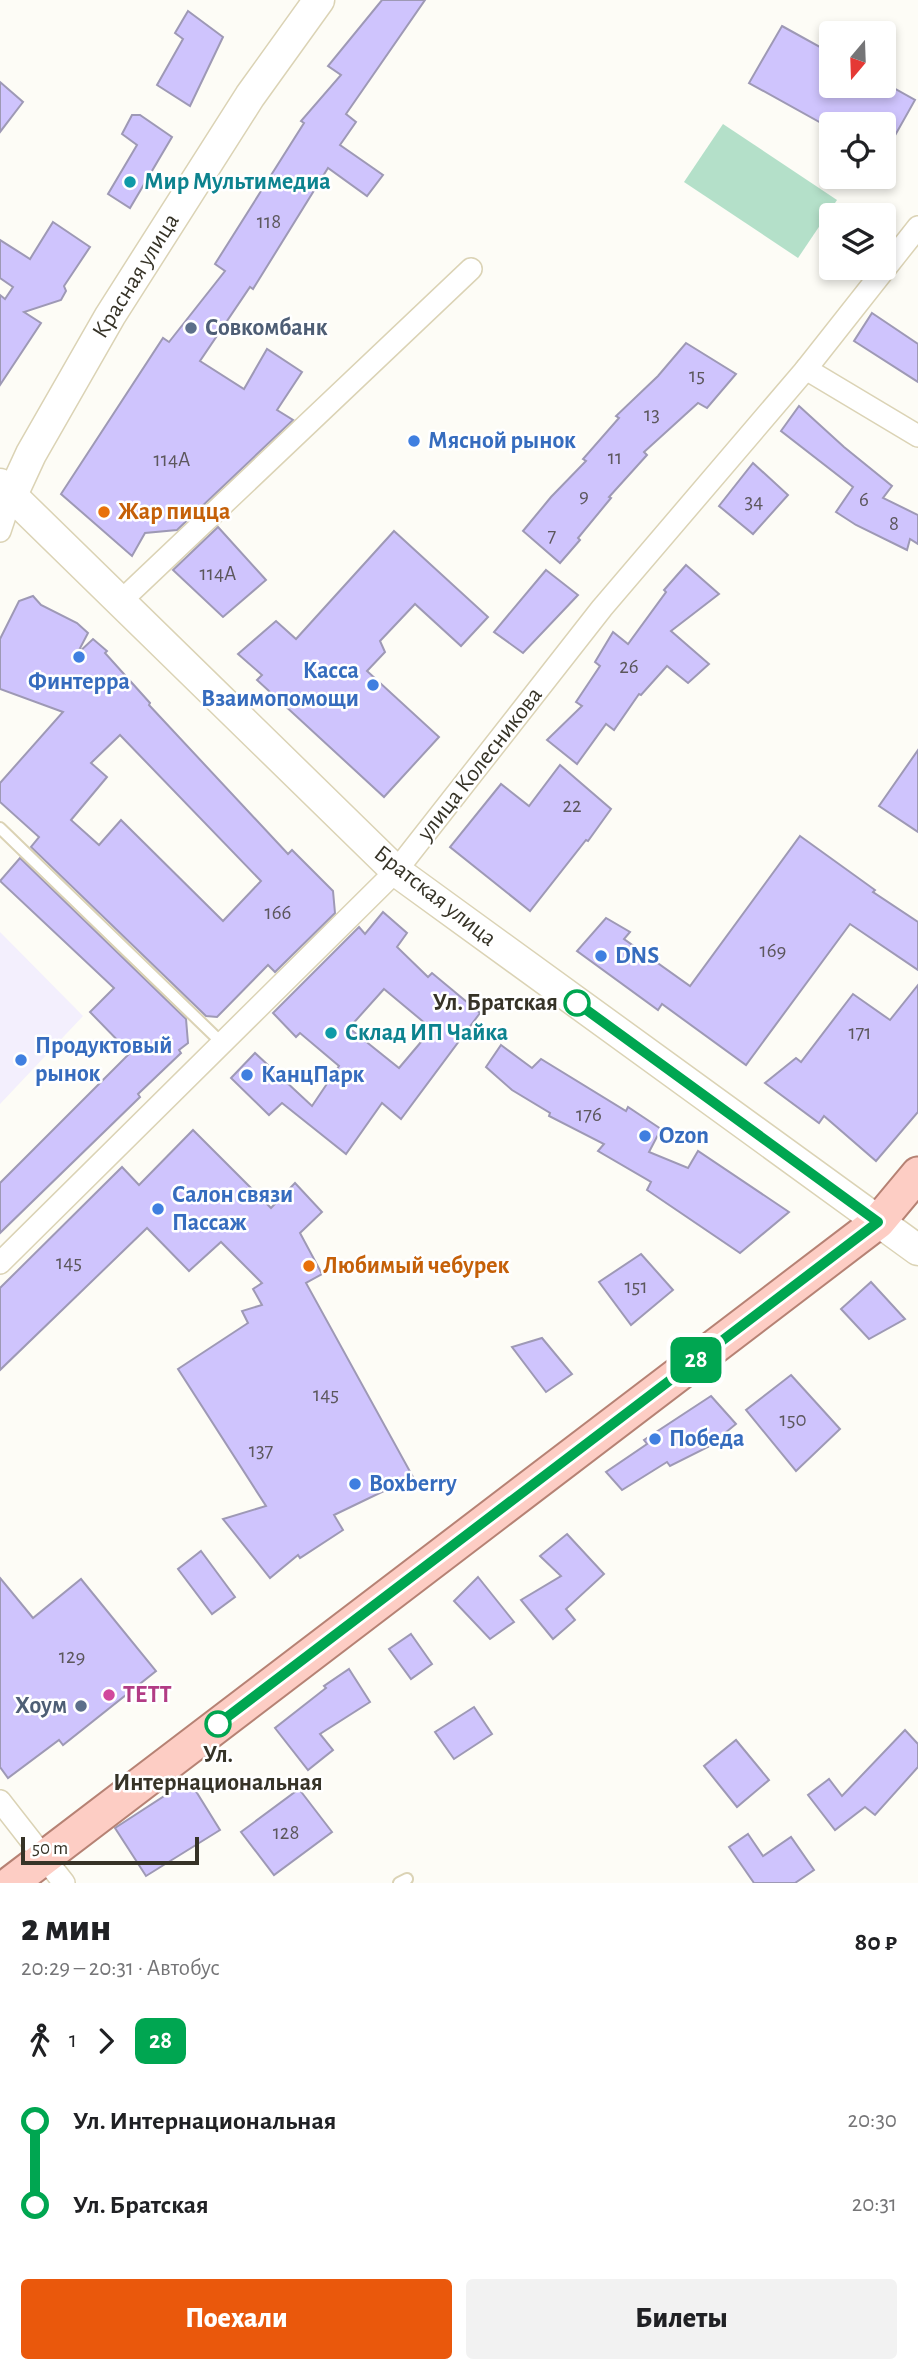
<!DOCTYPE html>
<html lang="ru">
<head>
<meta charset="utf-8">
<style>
	:root { --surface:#fff; --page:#f2f2f2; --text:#202124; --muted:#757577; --accent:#ea580c }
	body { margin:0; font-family:"Alegreya Sans",sans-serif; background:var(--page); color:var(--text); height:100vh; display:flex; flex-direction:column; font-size:26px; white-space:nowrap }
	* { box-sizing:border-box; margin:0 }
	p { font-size:23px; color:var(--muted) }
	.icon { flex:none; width:38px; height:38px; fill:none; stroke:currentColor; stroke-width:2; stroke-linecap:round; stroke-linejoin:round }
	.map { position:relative; height:1883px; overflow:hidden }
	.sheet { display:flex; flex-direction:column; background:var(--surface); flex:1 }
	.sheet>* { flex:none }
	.badge { padding:0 14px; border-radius:10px; font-size:24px; line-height:46px }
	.needle { width:46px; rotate:199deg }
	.tools { position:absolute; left:819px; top:21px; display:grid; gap:14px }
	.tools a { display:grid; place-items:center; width:77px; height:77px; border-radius:7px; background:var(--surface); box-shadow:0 4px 10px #0003; font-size:35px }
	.scale { position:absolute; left:21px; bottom:18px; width:178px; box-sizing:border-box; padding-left:7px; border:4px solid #363327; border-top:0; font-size:19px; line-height:24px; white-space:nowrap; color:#363327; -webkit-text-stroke:5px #fff; paint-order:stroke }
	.map>.badge { position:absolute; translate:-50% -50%; box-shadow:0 0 0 4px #fff }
	.legs { display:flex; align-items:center; gap:10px; height:77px; padding:0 21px; font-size:23px }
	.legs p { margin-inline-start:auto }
	.overview { display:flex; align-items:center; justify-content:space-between; height:119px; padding:0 21px }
	h1 { font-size:38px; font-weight:800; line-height:52px }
	.primary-button { display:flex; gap:14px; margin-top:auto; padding:14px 21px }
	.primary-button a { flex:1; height:80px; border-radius:7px; background:var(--accent); color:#fff; font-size:28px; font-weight:800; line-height:80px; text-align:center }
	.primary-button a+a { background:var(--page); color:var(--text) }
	ul { padding:0 21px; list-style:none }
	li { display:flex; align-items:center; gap:24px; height:84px; font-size:26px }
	li i { display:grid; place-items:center; width:10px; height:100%; margin:0 9px; background:currentColor }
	li i::after { content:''; width:18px; height:18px; margin:-9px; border:5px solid; border-radius:50%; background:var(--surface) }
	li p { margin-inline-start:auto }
	li:first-child i { background:linear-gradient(#0000 50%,currentColor 0) }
	li:last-child i { background:linear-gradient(currentColor 50%,#0000 0) }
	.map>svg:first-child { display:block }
</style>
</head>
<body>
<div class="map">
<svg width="918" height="1883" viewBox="0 0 918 1883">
	<rect width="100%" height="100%" fill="#fdfcf6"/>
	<path fill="#f3effd" d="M 0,932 L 83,1016 L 0,1104 Z"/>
	<path fill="#b4e0c9" d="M 723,124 L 837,200 L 798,258 L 684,182 Z"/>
	<g fill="#cfc4fd" stroke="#9e99b5" stroke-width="2" fill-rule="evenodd">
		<path d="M 382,0 L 425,0 L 346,114 L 356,122 L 340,145 L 383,175 L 367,196 L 328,168 L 253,289 L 250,287 L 200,361 L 244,389 L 267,349 L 302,372 L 277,410 L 293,420 L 177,530 L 145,533 L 132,556 L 61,494 L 163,338 L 169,342 L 225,271 L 215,264 L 304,123 L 301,121 L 341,75 L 328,66 Z"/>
		<path d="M 188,11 L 223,37 L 190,106 L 157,85 L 183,39 L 175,33 Z"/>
		<path d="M 782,26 L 831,53 L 831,86 L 890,86 L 915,100 L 884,155 L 884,124 L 823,124 L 749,83 Z"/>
		<path d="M 0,82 L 23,102 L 0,132 Z"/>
		<path d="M 132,115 L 140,115 L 172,137 L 130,208 L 108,194 L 137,145 L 122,134 Z"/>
		<path d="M 53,222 L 90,247 L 64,286 L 66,291 L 61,300 L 24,312 L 41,323 L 0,385 L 0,295 L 5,299 L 13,287 L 0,278 L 0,240 L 30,259 Z"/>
		<path d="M 872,313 L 918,344 L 918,382 L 854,341 Z"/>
		<path d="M 686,343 L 736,374 L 707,408 L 698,403 L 644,452 L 647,455 L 609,497 L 611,498 L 578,538 L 580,540 L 560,563 L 523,531 L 551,497 L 586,461 L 583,459 L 619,418 L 616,416 L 658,376 Z"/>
		<path d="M 799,406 L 844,447 L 892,486 L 883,498 L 918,515 L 918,544 L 910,539 L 907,550 L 856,525 L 836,512 L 853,487 L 781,431 Z"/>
		<path d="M 753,463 L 788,495 L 753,534 L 719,506 Z"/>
		<path d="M 218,527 L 266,580 L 223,617 L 173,570 Z"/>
		<path d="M 394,531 L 488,617 L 461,646 L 415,604 L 380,641 L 385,652 L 367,671 L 439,737 L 384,797 L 257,680 L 262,675 L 238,654 L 276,621 L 296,639 Z"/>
		<path d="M 686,565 L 719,594 L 671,631 L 709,664 L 688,683 L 667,666 L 641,695 L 639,694 L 614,730 L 606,724 L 577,764 L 547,740 L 582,706 L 576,702 L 600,666 L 595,662 L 613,632 L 628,644 L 666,592 L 664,590 Z"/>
		<path d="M 546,570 L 578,595 L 523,653 L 494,632 Z"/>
		<path d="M 33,596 L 41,605 L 77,623 L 88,633 L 77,654 L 93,639 L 107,651 L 105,653 L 150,703 L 149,705 L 288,854 L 292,850 L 333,891 L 335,913 L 275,972 L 268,965 L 217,1017 L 206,1016 L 31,847 L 39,837 L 0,802 L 0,783 L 63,712 L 0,689 L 0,639 L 19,601 ZM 120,735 L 261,881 L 223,921 L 121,820 L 99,845 L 71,820 L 107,777 L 91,763 Z"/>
		<path d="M 918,750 L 918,832 L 879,806 Z"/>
		<path d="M 560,765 L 611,809 L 588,841 L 586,840 L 530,911 L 450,847 L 501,784 L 529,806 Z"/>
		<path d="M 800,836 L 875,890 L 873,892 L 918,922 L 918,970 L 850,924 L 746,1065 L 662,1004 L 658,1010 L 577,951 L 606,918 L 630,932 L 624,939 L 690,986 Z"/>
		<path d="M 20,858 L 186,1019 L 188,1043 L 179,1050 L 181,1053 L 138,1094 L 140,1097 L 0,1233 L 0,1183 L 130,1053 L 90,1012 L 114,988 L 0,881 Z"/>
		<path d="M 383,912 L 407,933 L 397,947 L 428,977 L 432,973 L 480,1013 L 401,1119 L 382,1103 L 346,1154 L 282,1103 L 269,1115 L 231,1078 L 255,1053 L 312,1106 L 339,1066 L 300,1033 L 296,1037 L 273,1013 L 359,927 L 365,934 ZM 384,989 L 432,1029 L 399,1068 L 349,1028 Z"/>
		<path d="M 918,985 L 918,1112 L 876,1161 L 824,1116 L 819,1123 L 765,1083 L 796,1058 L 801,1062 L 853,994 L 890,1020 Z"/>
		<path d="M 501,1045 L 532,1068 L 541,1059 L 626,1111 L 628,1107 L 661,1129 L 649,1152 L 688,1168 L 698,1151 L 789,1212 L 740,1253 L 647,1190 L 651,1182 L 598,1151 L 604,1144 L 549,1116 L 550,1113 L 512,1090 L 486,1067 Z"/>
		<path d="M 193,1130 L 271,1208 L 295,1183 L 322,1212 L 300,1233 L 322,1274 L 306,1283 L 413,1477 L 334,1515 L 343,1530 L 300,1558 L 298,1555 L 270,1578 L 223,1519 L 266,1506 L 178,1369 L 248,1323 L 242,1311 L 262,1305 L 253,1289 L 262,1283 L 221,1242 L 189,1271 L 147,1228 L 0,1370 L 0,1288 L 122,1167 L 139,1185 Z"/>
		<path d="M 641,1254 L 673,1290 L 631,1325 L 599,1282 Z"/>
		<path d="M 871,1282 L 905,1319 L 869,1339 L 841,1309 Z"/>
		<path d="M 542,1338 L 572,1374 L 546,1392 L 512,1347 Z"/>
		<path d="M 791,1375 L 840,1429 L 796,1471 L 746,1410 Z"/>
		<path d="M 711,1396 L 736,1424 L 708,1447 L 670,1466 L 667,1462 L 622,1490 L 606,1472 L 647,1444 L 644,1440 Z"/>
		<path d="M 567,1534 L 604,1574 L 566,1609 L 575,1620 L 553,1639 L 521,1600 L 561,1576 L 540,1556 Z"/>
		<path d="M 201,1551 L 235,1597 L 212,1614 L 178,1569 Z"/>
		<path d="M 478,1577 L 514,1622 L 490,1639 L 454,1601 Z"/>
		<path d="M 0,1578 L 33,1618 L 81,1579 L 156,1671 L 63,1745 L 59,1740 L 8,1778 L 0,1767 Z"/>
		<path d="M 411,1634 L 432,1664 L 411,1679 L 389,1649 Z"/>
		<path d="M 349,1669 L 370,1702 L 320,1734 L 333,1750 L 308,1770 L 275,1728 L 326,1688 L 324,1686 Z"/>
		<path d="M 474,1707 L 492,1734 L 454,1759 L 435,1732 Z"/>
		<path d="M 905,1730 L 918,1744 L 918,1767 L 875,1815 L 865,1807 L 835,1830 L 808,1795 L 829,1779 L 842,1796 Z"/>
		<path d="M 736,1740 L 769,1780 L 737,1807 L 704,1766 Z"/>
		<path d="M 189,1780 L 220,1830 L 146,1876 L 115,1828 Z"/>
		<path d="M 299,1789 L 332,1832 L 274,1875 L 241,1832 Z"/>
		<path d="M 748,1834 L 763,1856 L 791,1837 L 814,1870 L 795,1883 L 754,1883 L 729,1847 Z"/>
	</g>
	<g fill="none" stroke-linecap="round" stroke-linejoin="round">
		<defs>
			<g id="lane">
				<path d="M 0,828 L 222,1043"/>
				<path d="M 399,1883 L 407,1879"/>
			</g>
			<g id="street">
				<path d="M 806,369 L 918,436"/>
				<path d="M 0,531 L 12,495"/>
				<path d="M 121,601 L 471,269"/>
				<path d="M 0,1263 L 396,871 L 602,608 L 806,369 L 918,227"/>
				<path d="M 0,1801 L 64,1883"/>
			</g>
			<g id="secondary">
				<path d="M 0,484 L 396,871 L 918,1250"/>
				<path d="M 12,495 L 31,454 L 110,316 L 250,96 L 319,0"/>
			</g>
			<path id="primary" d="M 11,1883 L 878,1222 L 918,1174"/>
		</defs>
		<use href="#lane" stroke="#dbd3b5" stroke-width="14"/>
		<use href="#street" stroke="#dbd3b5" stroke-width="24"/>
		<use href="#secondary" stroke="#dbd3b5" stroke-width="33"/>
		<use href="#primary" stroke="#b68274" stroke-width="37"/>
		<use href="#lane" stroke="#fff" stroke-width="10"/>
		<use href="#street" stroke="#fff" stroke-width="21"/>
		<use href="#secondary" stroke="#fff" stroke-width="30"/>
		<use href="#primary" stroke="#fdcdc4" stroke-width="33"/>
	</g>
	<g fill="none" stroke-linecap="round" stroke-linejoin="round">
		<defs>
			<path id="line-1" d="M 218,1724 L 878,1222 L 577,1003"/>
		</defs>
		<use href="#line-1" stroke="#fff" stroke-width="16"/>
		<use href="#line-1" stroke="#00a651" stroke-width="10"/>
	</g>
	<g fill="#0f9aa8" stroke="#fff" stroke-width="2.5">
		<circle cx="130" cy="182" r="7"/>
		<circle cx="331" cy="1033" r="7"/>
	</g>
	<g fill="#5c6f8a" stroke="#fff" stroke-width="2.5">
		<circle cx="191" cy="328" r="7"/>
		<circle cx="81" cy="1706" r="7"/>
	</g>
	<g fill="#3f7fe0" stroke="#fff" stroke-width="2.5">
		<circle cx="414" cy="441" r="7"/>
		<circle cx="79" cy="657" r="7"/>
		<circle cx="373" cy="685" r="7"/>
		<circle cx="601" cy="956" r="7"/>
		<circle cx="21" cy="1060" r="7"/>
		<circle cx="247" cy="1075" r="7"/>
		<circle cx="645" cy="1136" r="7"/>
		<circle cx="158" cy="1209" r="7"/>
		<circle cx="655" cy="1439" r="7"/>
		<circle cx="355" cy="1484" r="7"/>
	</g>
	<g fill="#e8710a" stroke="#fff" stroke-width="2.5">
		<circle cx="104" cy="512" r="7"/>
		<circle cx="309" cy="1266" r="7"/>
	</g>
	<g fill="#fff" stroke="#00a651" stroke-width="3.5">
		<circle cx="577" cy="1003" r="12"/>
		<circle cx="218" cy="1724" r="12"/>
	</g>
	<circle fill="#d1479c" stroke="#fff" stroke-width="2.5" cx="109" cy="1695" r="7"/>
	<g text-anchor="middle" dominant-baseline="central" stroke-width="5" stroke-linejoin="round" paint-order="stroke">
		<g font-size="21" fill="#5c575c">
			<text x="269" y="221">118</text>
			<text x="697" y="375">15</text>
			<text x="652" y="414">13</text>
			<text x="615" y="457">11</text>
			<text x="172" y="459">114А</text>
			<text x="584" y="495">9</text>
			<text x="864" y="499">6</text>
			<text x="754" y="501">34</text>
			<text x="894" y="523">8</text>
			<text x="552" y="535">7</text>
			<text x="218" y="573">114А</text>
			<text x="629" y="666">26</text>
			<text x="572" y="805">22</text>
			<text x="278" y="912">166</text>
			<text x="773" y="950">169</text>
			<text x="860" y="1032">171</text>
			<text x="589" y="1114">176</text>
			<text x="69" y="1262">145</text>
			<text x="636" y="1286">151</text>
			<text x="326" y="1394">145</text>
			<text x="793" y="1419">150</text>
			<text x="261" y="1450">137</text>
			<text x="72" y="1656">129</text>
			<text x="286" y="1832">128</text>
		</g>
		<g font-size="24" font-weight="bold" fill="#0d838f" stroke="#fff" text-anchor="start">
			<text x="144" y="182">Мир Мультимедиа</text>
			<text x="345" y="1033">Склад ИП Чайка</text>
		</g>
		<g font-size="24" fill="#363327" stroke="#fff">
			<text transform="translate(136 276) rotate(-58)">Красная улица</text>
			<text transform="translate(480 764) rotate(-52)">улица Колесникова</text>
			<text transform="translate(435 896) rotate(38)">Братская улица</text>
		</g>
		<g font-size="24" font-weight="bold" fill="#4e5e75" stroke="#fff" text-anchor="start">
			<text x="205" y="328">Совкомбанк</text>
			<text x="67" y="1706" text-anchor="end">Хоум</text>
		</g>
		<g font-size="24" font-weight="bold" fill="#366cbe" stroke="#fff" text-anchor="start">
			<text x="428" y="441">Мясной рынок</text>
			<text x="359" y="671" text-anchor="end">Касса<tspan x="359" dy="28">Взаимопомощи</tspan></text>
			<text x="79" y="682" text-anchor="middle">Финтерра</text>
			<text x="615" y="956">DNS</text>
			<text x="35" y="1046">Продуктовый<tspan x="35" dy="28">рынок</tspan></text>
			<text x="261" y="1075">КанцПарк</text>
			<text x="659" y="1136">Ozon</text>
			<text x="172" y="1195">Салон связи<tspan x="172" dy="28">Пассаж</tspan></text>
			<text x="669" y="1439">Победа</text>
			<text x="369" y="1484">Boxberry</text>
		</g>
		<g font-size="24" font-weight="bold" fill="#c56008" stroke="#fff" text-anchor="start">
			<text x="118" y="512">Жар пицца</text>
			<text x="323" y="1266">Любимый чебурек</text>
		</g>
		<g font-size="24" font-weight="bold" fill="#363327" stroke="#fff" text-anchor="end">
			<text x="558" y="1003">Ул. Братская</text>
			<text x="218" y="1755" text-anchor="middle">Ул.<tspan x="218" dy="28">Интернациональная</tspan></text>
		</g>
		<g font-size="24" font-weight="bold" fill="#b23c85" stroke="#fff" text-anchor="start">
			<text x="123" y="1695">ТЕТТ</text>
		</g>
	</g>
</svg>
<div class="tools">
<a><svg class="needle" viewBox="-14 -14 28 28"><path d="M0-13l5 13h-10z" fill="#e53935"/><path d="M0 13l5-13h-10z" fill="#757577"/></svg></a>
<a><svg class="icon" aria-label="locate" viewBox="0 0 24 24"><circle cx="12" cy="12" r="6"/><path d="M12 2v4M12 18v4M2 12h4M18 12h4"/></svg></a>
<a><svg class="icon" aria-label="layers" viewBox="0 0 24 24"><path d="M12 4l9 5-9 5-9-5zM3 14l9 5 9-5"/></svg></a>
</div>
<div class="scale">50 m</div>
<b class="badge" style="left:696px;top:1360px;background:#00a651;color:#fff">28</b>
</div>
<section class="sheet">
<div class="overview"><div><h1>2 мин</h1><p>20:29 – 20:31 · Автобус</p></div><b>80 ₽</b></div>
<div class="legs"><svg class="icon" aria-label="walk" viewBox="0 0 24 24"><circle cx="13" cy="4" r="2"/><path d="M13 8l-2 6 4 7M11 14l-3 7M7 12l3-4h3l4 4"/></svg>1<svg class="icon" aria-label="forward" viewBox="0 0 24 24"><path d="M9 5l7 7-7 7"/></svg><b class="badge" style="background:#00a651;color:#fff">28</b></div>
<ul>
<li><i style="color:#00a651"></i><b>Ул. Интернациональная</b><p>20:30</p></li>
<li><i style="color:#00a651"></i><b>Ул. Братская</b><p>20:31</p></li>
</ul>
<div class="primary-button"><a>Поехали</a><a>Билеты</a></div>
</section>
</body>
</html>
